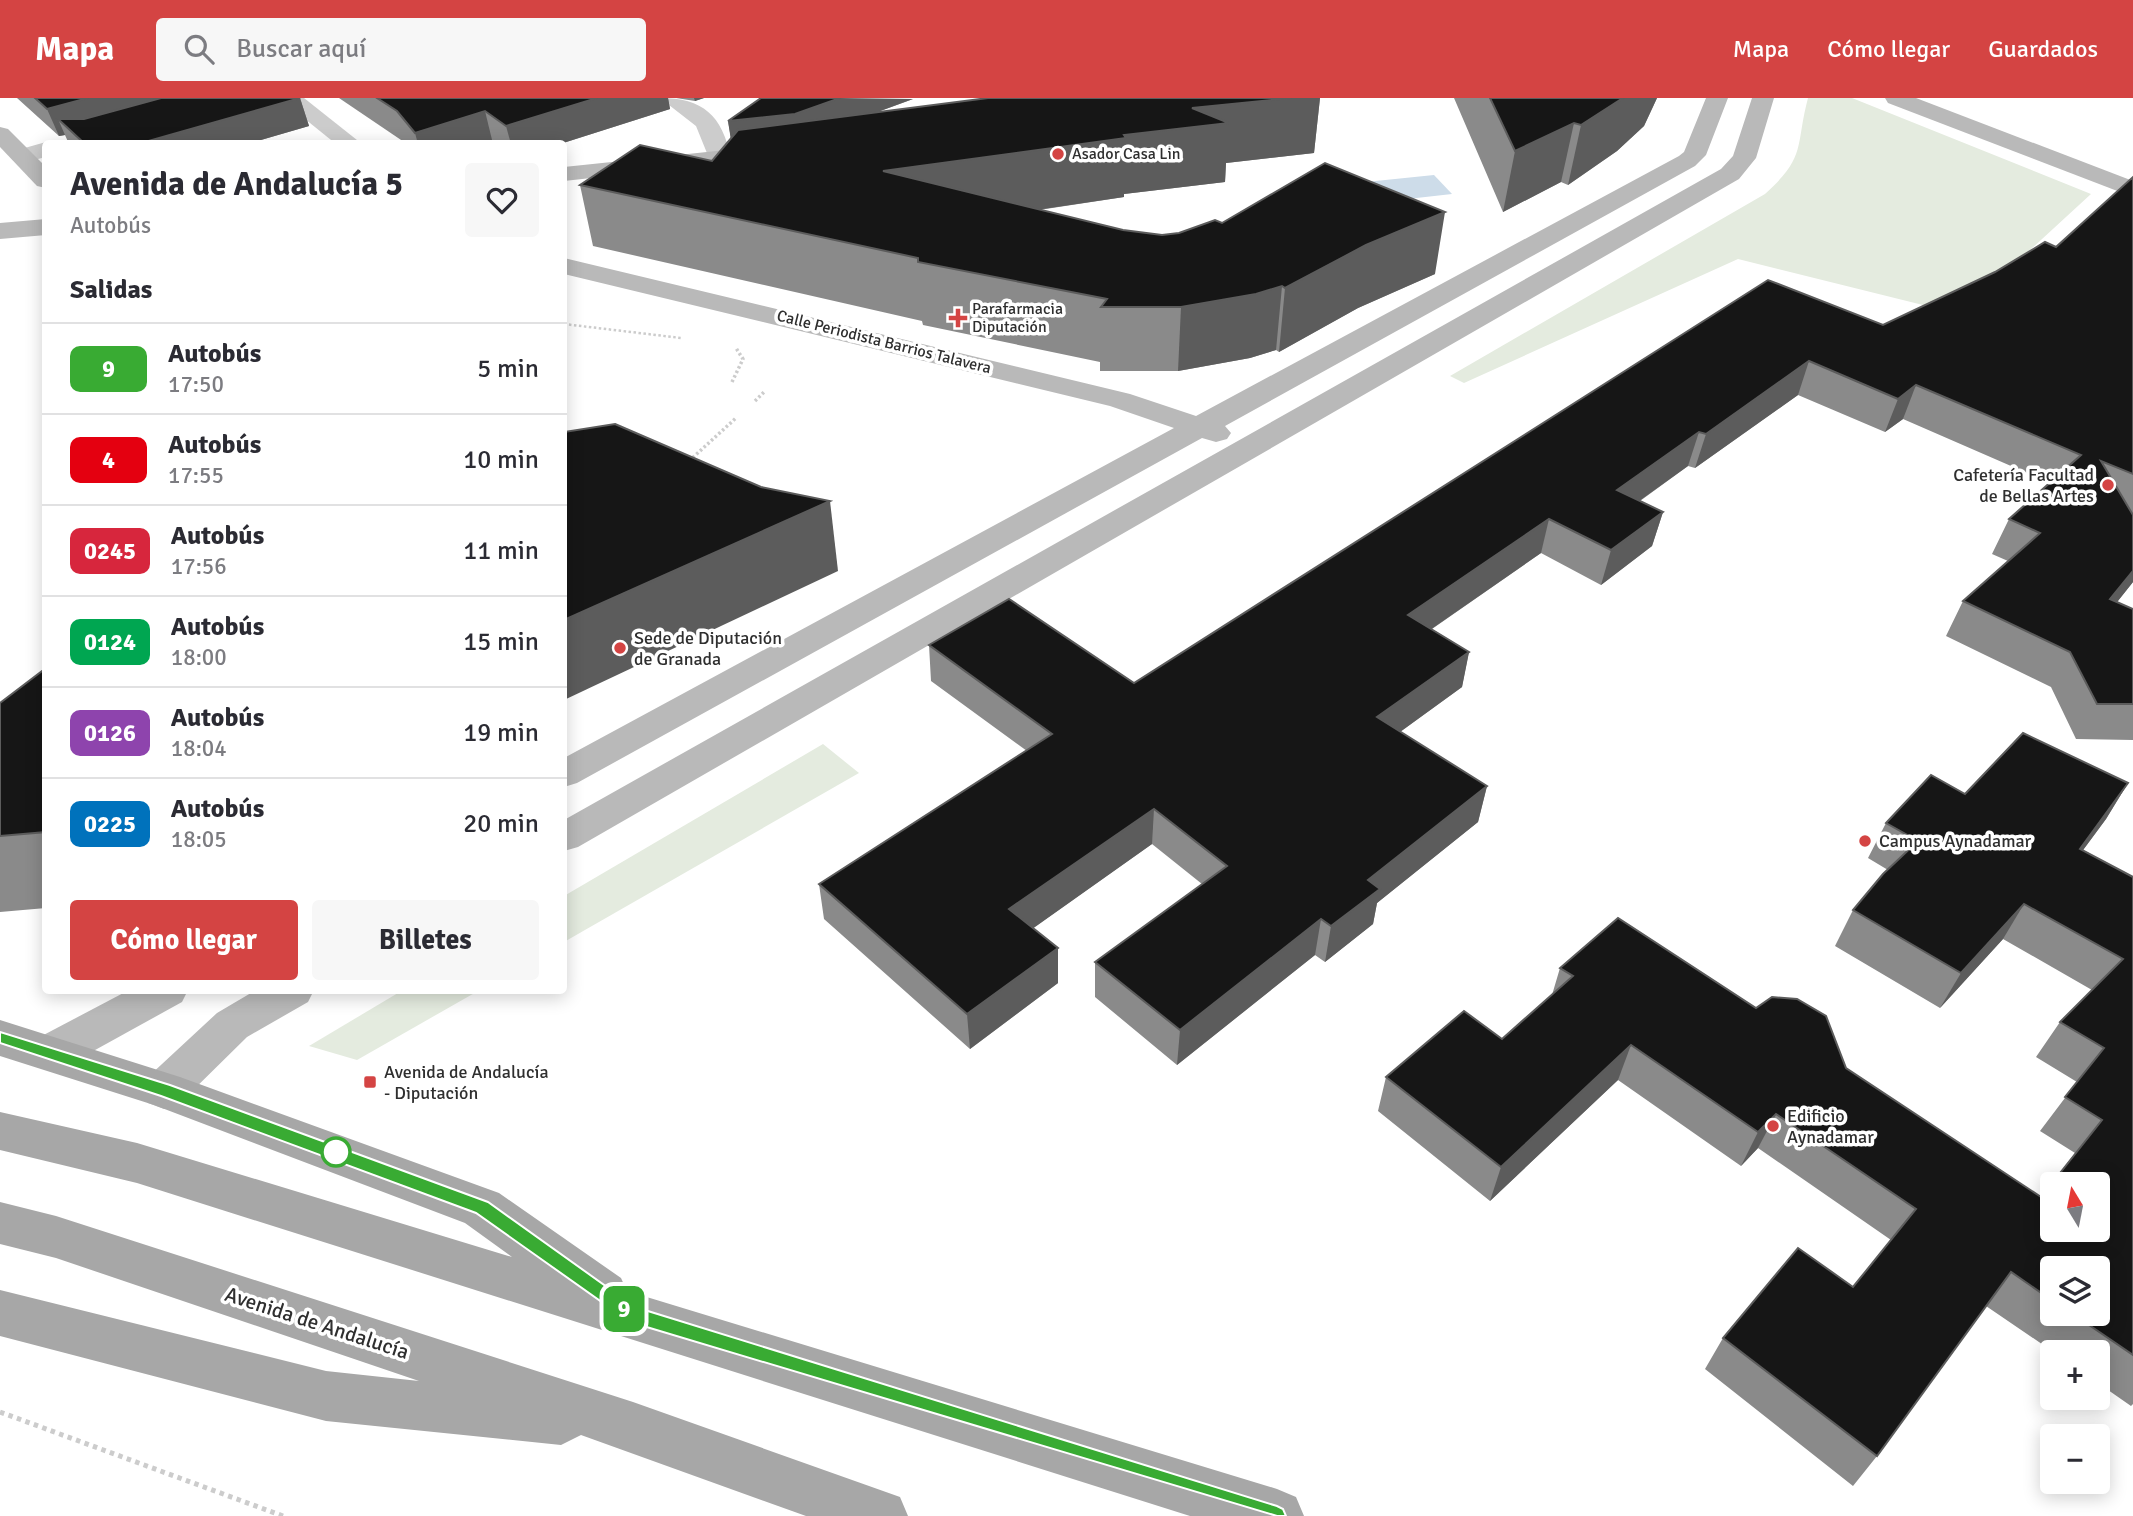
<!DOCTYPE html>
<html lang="es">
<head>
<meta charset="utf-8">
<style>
	:root { --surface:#fff; --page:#f7f7f7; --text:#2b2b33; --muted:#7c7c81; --line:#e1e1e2; --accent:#d44443 }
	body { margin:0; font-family:Signika,sans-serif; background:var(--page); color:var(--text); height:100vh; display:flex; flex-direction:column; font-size:26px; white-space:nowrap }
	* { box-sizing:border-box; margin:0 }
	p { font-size:23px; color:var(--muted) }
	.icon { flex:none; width:38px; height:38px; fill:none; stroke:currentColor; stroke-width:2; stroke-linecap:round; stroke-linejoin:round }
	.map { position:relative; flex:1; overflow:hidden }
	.sheet { position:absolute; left:42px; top:42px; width:525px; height:854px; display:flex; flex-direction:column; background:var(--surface); border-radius:7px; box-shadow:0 4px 18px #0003 }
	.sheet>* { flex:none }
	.badge { padding:0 14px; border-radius:10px; font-size:24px; line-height:46px }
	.needle { width:46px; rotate:350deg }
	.fabs { position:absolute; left:2040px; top:1074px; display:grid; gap:14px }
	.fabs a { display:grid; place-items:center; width:70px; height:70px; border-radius:7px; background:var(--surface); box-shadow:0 4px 18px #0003; font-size:35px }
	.map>.badge { position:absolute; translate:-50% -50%; box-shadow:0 0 0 4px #fff }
	h2 { padding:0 28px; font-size:26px; line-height:63px }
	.round { display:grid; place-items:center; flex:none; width:74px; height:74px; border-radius:7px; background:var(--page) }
	.overview { display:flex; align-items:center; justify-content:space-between; height:119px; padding:0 28px }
	h1 { font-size:33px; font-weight:800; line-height:52px }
	.primary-button { display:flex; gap:14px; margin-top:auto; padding:14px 28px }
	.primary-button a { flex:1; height:80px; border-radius:7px; background:var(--accent); color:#fff; font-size:28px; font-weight:800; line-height:80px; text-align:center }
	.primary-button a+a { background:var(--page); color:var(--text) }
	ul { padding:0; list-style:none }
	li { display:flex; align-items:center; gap:21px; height:91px; padding:0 28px; border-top:2px solid var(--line) }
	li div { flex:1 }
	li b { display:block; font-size:26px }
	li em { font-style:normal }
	li .badge { min-width:77px; font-weight:700; text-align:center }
	header { display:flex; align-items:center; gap:42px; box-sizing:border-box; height:98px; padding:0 35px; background:var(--accent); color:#fff }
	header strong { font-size:33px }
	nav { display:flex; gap:38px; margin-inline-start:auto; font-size:24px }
	.search { width:490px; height:63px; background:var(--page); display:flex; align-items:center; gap:18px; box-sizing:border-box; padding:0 24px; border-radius:7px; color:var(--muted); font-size:26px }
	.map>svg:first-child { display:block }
</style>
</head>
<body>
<header>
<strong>Mapa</strong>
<div class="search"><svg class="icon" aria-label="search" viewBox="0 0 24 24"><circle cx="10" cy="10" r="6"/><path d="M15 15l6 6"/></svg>Buscar aquí</div>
<nav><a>Mapa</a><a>Cómo llegar</a><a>Guardados</a></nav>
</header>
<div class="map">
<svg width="2133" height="1418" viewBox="0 0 2133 1418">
	<rect width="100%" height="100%" fill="#fff"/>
	<g fill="#e4ebdf">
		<path d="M 1808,0 L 1852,0 L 2091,96 L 1993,186 L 1935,210 L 1738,161 L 1464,285 L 1450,278 L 1765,96 C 1807,58 1795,49 1808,0 Z"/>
		<path d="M 823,646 L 859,675 L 564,844 L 564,798 Z"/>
		<path d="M 403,892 L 478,893 L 357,962 L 309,948 Z"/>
	</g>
	<path fill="#cddce9" d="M 1434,77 L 1452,96 L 1372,105 L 1356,85 Z"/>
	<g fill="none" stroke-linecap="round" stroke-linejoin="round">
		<path stroke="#ccc" stroke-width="2.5" stroke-dasharray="2.5 2.5" stroke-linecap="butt" d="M 564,226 L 681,240"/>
		<g stroke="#ccc" stroke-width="3.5" stroke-dasharray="2.5 2.5" stroke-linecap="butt">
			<path d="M 732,284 L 743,261 L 736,250"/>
			<path d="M 755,303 L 765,293"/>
			<path d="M 689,363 L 736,320"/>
		</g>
		<path stroke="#ccc" stroke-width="5" stroke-dasharray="4.5 4.5" stroke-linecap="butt" d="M 0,1314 L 283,1418"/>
		<g fill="#ccc" fill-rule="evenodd">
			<path d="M 279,0 L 304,0 L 362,46 L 336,46 Z"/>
			<path d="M 660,0 C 703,0 722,17 731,60 L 727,65 L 711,65 L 696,28 Z"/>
			<path d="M 46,44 L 52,46 L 46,46 L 46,59 L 22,65 L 14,63 L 10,58 L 14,53 Z"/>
		</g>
		<g fill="#b9b9b9" fill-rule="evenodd">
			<path d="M 1706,0 L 1728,0 L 1706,57 L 1695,68 L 1225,328 L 1231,335 L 1227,341 L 1216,344 L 1202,340 L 577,685 L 564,689 L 564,660 L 1174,330 L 1110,308 L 564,176 L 564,160 L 1130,296 L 1196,318 L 1679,58 L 1684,54 Z"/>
			<path d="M 1752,0 L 1774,0 L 1756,60 L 1739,81 L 578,749 L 564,753 L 564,722 L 1721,71 L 1733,58 Z"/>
			<path d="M 1885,0 L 1916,0 L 2133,83 L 2133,99 L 1888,5 Z"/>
			<path d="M 0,29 L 8,31 L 46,69 L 46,90 L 37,88 L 0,49 Z"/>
			<path d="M 765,48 L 773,50 L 777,55 L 773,60 L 564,83 L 564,69 Z"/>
			<path d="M 46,121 L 46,137 L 0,141 L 0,125 Z"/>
			<path d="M 129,892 L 188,892 L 182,904 L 68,967 L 52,972 L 36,967 L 30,954 L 36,941 Z"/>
			<path d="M 256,892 L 314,892 L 308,904 L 247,939 L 180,1005 L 164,1011 L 148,1005 L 142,992 L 148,979 L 217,915 Z"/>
		</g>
		<g fill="#a7a7a7" fill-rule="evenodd">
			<path d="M 0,922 L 180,979 L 499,1095 L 621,1180 L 627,1193 L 1277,1391 L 1296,1399 L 1304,1418 L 1190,1418 L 137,1085 L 0,1052 L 0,1014 L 137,1045 L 512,1159 L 465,1125 L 154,1007 L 0,958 Z"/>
			<path d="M 0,1104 L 56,1118 L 633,1304 L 900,1399 L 908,1418 L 806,1418 L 581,1337 L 561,1347 L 326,1323 L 0,1238 L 0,1192 L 326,1273 L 419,1283 L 56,1160 L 0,1146 Z"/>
		</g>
	</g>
	<g fill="#8a8a8a" fill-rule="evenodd">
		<path d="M 17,0 L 300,0 L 309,28 L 247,46 L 69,46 L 65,37 L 59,38 Z"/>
		<path d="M 339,0 L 668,0 L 670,11 L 560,46 L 407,46 Z"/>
		<path d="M 676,0 L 704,0 L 695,3 Z"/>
		<path d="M 988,0 L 1320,0 L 1314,55 L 1226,65 L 1225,84 L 1124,96 L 1124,99 L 1039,112 L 1123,132 L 1162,137 L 1179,135 L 1222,125 L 1435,176 L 1358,210 L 1279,254 L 1276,252 L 1250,260 L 1178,273 L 1100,273 L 1100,264 L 923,227 L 922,223 L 593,148 L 580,87 L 712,63 L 731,40 L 728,23 L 913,1 L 875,15 Z"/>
		<path d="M 1454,0 L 1657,0 L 1644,28 L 1617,53 L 1568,87 L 1561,84 L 1503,114 Z"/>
		<path d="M 2133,79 L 2133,484 L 2117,504 L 2133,511 L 2133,642 L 2076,641 L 2051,589 L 1946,538 L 1963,503 L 2008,463 L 1992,456 L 2009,421 L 2050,385 L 1903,321 L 1885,334 L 1798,297 L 1695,370 L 1688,368 L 1640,403 L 1663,414 L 1652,448 L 1601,487 L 1541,455 L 1432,531 L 1469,554 L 1462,589 L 1400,634 L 1487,688 L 1478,724 L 1377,805 L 1373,826 L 1325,864 L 1315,857 L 1177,967 L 1095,899 L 1095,864 L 1202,786 L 1152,746 L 1033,830 L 1058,850 L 1058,885 L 970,951 L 824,821 L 819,786 L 1027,653 L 931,583 L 929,547 L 1134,585 L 1883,227 L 2056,149 Z"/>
		<path d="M 46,570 L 46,810 L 0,814 L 0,605 Z"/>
		<path d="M 2128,685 L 2106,721 L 2083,752 L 2133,779 L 2133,1306 L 2131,1308 L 2098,1285 L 2098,1255 L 2055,1255 L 1986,1208 L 1877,1358 L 1853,1388 L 1705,1271 L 1723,1240 L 1853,1189 L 1891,1142 L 1758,1050 L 1741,1068 L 1618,982 L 1490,1103 L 1378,1013 L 1386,979 L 1502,941 L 1552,897 L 1560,870 L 1846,970 L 2041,1099 L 2075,1055 L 2040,1033 L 2077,984 L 2036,959 L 2060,924 L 2092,892 L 2003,841 L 1940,910 L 1835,848 L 1853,812 L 1888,772 L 1868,760 L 1886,725 L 1965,696 ZM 2053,1171 L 2098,1216 L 2053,1216 Z"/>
	</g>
	<g fill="#5c5c5c">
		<path d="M 88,0 L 198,0 L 73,34 L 58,21 L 65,37 L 59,38 L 47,11 Z"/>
		<path d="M 300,0 L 309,28 L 247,46 L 138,46 Z"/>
		<path d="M 597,0 L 668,0 L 670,11 L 560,46 L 511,46 L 506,28 Z"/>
		<path d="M 694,0 L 704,0 L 695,3 Z"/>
		<path d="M 840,0 L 913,1 L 798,43 L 732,49 L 728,23 Z"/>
		<path d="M 1291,0 L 1320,0 L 1314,55 L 1226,65 L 1225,84 L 1124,96 L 1124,99 L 888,134 L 883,73 L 1124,37 L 1192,10 Z"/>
		<path d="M 1623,0 L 1657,0 L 1644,28 L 1617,53 L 1568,87 L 1581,27 Z"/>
		<path d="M 485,13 L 493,46 L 418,46 L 415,35 Z"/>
		<path d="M 1574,25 L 1561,84 L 1503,114 L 1515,53 Z"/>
		<path d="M 1445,114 L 1435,176 L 1358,210 L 1279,254 L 1285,190 L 1366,147 Z"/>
		<path d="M 1282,188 L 1276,252 L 1250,260 L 1178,273 L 1181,209 Z"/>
		<path d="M 1809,263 L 1798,297 L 1695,370 L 1706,336 Z"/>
		<path d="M 1916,287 L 1903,321 L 1885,334 L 1898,301 Z"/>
		<path d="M 1699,334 L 1688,368 L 1607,426 L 1617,392 Z"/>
		<path d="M 830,403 L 838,473 L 564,602 L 564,522 Z"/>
		<path d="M 1663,414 L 1652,448 L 1601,487 L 1611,452 Z"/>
		<path d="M 1549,421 L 1541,455 L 1401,552 L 1408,517 Z"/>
		<path d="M 2133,473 L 2133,484 L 2091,537 L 2110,501 Z"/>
		<path d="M 1469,554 L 1462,589 L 1371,655 L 1377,619 Z"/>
		<path d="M 2128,685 L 2106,721 L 2058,786 L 2080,751 Z"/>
		<path d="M 1487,688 L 1478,724 L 1377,805 L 1373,826 L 1325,864 L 1331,828 L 1368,782 Z"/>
		<path d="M 1154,711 L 1152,746 L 1011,846 L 1009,811 Z"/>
		<path d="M 2024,806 L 2003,841 L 1940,910 L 1961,875 Z"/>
		<path d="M 1321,821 L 1315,857 L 1177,967 L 1180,932 Z"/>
		<path d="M 1058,850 L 1058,885 L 970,951 L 967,916 Z"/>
		<path d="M 1631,947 L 1618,982 L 1490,1103 L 1501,1069 Z"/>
		<path d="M 1776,1016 L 1758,1050 L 1741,1068 L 1758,1034 Z"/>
	</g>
	<g fill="#161616" stroke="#5c5c5c" stroke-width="2" fill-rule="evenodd">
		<path d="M 35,0 L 88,0 L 47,11 Z"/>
		<path d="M 161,0 L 300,0 L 138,46 L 85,46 L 58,21 L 84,21 Z"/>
		<path d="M 377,0 L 597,0 L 506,28 L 485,13 L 415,35 L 397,13 Z"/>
		<path d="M 761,0 L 840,0 L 795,16 L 728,23 Z"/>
		<path d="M 988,0 L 1291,0 L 1192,10 L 1229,25 L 1124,37 L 1126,40 L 883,73 L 1123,132 L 1162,137 L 1179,135 L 1215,122 L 1222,125 L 1325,65 L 1445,114 L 1366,147 L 1285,190 L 1282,188 L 1256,196 L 1181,209 L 1101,209 L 1107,201 L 918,164 L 918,160 L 580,87 L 640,47 L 712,63 L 738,32 Z"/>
		<path d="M 1490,0 L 1623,0 L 1581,27 L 1574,25 L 1515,53 Z"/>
		<path d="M 2133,79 L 2133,376 L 2101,363 L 2133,417 L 2133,473 L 2110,501 L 2133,511 L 2133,606 L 2097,606 L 2070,554 L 1963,503 L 2040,435 L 2009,421 L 2081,357 L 1916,287 L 1898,301 L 1809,263 L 1706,336 L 1699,334 L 1617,392 L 1663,414 L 1611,452 L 1549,421 L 1408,517 L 1469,554 L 1377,619 L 1487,688 L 1368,782 L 1380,791 L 1331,828 L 1321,821 L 1180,932 L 1095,864 L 1227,768 L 1154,711 L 1009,811 L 1058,850 L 967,916 L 819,786 L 1052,636 L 929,547 L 1009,501 L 1134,585 L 1768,182 L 1883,227 L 1995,174 L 2045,144 L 2056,149 Z"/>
		<path d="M 615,326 L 761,389 L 830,403 L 564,522 L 564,334 Z"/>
		<path d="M 46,570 L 46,734 L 0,738 L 0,605 Z"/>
		<path d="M 2023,635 L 2128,685 L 2080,751 L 2133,779 L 2133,1257 L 2073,1216 L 2098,1216 L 2098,1171 L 2053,1171 L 2053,1203 L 2011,1174 L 1877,1358 L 1723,1240 L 1798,1150 L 1853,1189 L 1916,1111 L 1776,1016 L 1758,1034 L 1631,947 L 1501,1069 L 1386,979 L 1464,913 L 1502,941 L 1573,878 L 1560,870 L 1618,820 L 1756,910 L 1772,899 L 1797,901 L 1826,918 L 1846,970 L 2041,1099 L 2102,1022 L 2065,999 L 2104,950 L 2060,924 L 2123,861 L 2024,806 L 1961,875 L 1853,812 L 1883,776 L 1918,743 L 1886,725 L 1931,677 L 1965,696 ZM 2053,1087 L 2098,1087 L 2098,1132 L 2053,1132 Z"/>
	</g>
	<path fill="#39ab33" stroke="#fff" stroke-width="2" d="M 0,934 L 170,987 L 488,1104 L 635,1209 L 1277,1408 L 1283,1411 L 1286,1418 L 1277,1418 L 630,1224 L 476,1115 L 161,998 L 0,945 Z"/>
	<g fill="#d44443" stroke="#fff" stroke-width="2.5">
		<circle cx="1058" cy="56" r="7"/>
		<path d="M954.5 209.5h7v7h7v7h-7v7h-7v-7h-7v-7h7z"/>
		<circle cx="2108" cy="387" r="7"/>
		<circle cx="620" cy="550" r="7"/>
		<circle cx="1865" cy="743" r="7"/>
		<rect x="363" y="977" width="14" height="14" rx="3.5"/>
		<circle cx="1773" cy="1028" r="7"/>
	</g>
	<circle fill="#fff" stroke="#39ab33" stroke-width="3.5" cx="336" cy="1054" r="14"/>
	<g text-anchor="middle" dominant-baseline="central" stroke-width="7" stroke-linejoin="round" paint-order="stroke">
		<g font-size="16" fill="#2f2f2f" stroke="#fff" text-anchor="start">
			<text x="1072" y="56">Asador Casa Lin</text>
			<text x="972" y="211">Parafarmacia<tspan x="972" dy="18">Diputación</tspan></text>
		</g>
		<g font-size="16" fill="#2f2f2f" stroke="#fff">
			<text transform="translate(884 244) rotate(14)">Calle Periodista Barrios Talavera</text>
		</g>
		<g font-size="18" fill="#2f2f2f" stroke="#fff" text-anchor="start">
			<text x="2094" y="377" text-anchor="end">Cafetería Facultad<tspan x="2094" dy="21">de Bellas Artes</tspan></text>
			<text x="634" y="540">Sede de Diputación<tspan x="634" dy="21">de Granada</tspan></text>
			<text x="1879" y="743">Campus Aynadamar</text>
			<text x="384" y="974">Avenida de Andalucía<tspan x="384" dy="21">- Diputación</tspan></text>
			<text x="1787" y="1018">Edificio<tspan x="1787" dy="21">Aynadamar</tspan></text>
		</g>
		<g font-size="21" fill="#2f2f2f" stroke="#fff">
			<text transform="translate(317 1225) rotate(18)">Avenida de Andalucía</text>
		</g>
	</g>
</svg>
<div class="fabs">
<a><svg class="needle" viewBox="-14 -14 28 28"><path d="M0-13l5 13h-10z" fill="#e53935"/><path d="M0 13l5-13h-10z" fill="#7c7c81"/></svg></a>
<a><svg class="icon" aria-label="layers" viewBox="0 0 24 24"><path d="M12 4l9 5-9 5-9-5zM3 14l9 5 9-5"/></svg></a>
<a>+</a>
<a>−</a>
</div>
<b class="badge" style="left:624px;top:1211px;background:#39ab33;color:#fff">9</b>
<section class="sheet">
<div class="overview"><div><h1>Avenida de Andalucía 5</h1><p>Autobús</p></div><a class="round"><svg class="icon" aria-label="heart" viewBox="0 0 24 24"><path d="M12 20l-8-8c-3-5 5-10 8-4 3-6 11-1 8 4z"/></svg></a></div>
<h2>Salidas</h2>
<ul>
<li><span class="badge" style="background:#39ab33;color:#fff">9</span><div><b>Autobús</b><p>17:50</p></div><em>5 min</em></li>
<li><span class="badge" style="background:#e40010;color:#fff">4</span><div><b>Autobús</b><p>17:55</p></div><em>10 min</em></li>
<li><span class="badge" style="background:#d7263d;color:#fff">0245</span><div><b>Autobús</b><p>17:56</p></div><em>11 min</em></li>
<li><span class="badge" style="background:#00a651;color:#fff">0124</span><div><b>Autobús</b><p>18:00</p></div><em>15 min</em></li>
<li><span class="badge" style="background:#8e44ad;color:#fff">0126</span><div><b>Autobús</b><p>18:04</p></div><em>19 min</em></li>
<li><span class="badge" style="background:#0072bc;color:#fff">0225</span><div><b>Autobús</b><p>18:05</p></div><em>20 min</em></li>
</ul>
<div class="primary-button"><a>Cómo llegar</a><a>Billetes</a></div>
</section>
</div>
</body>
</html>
